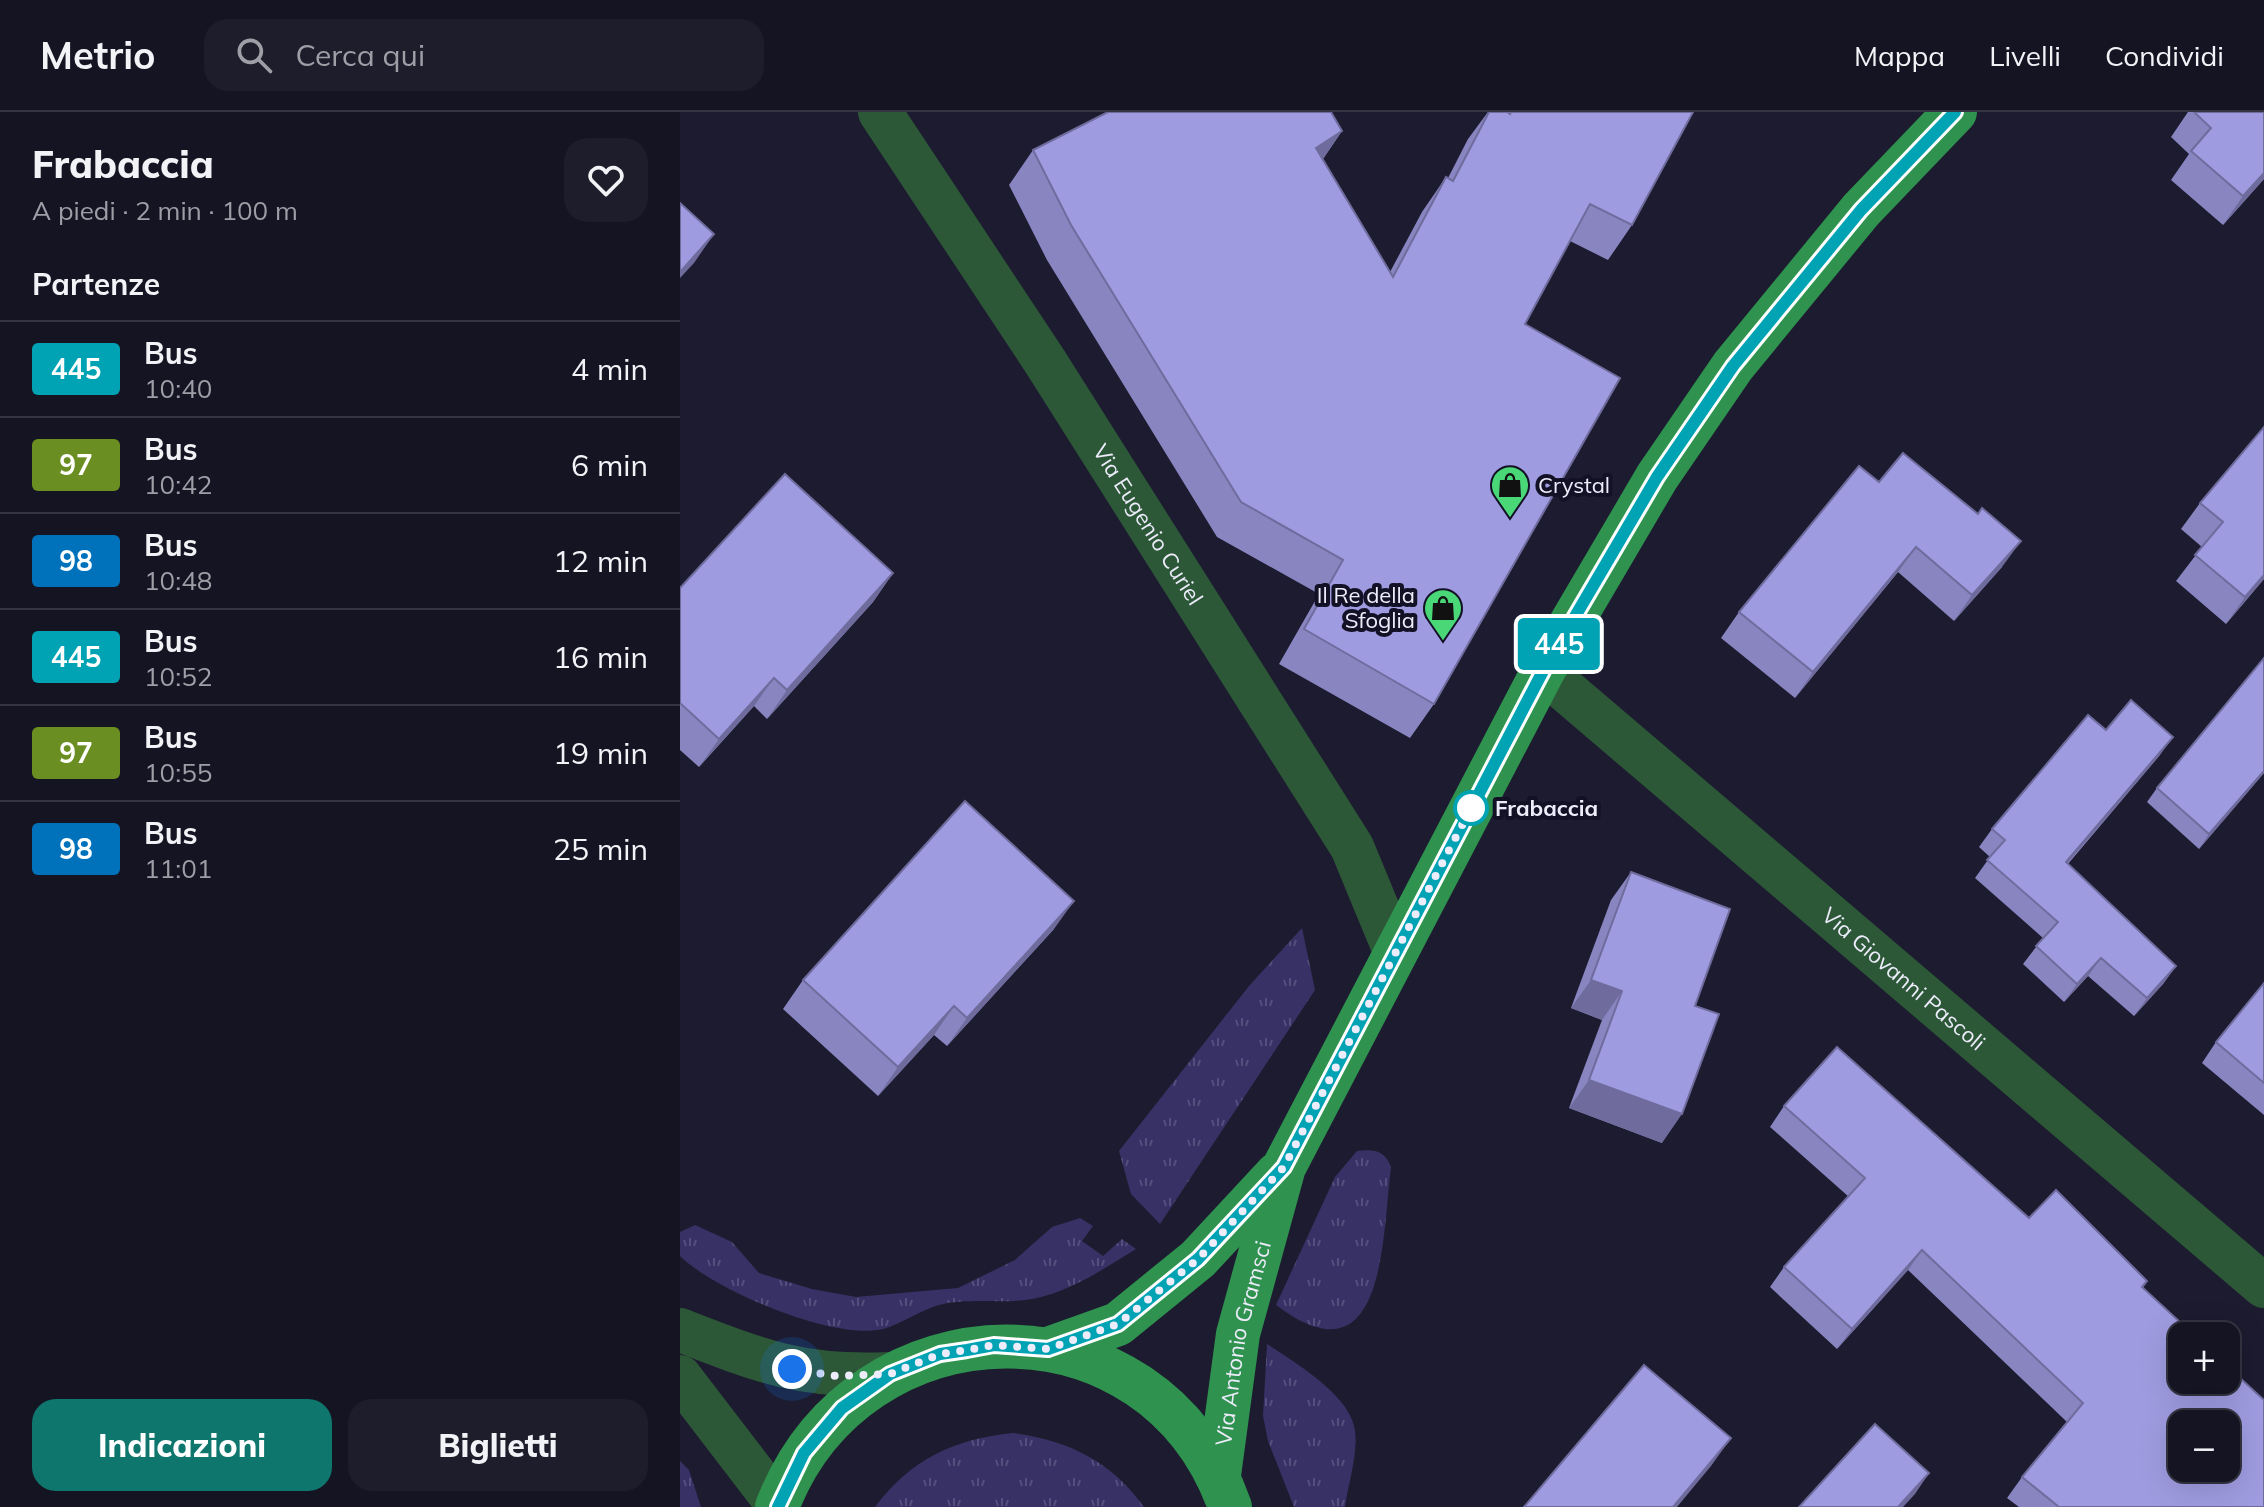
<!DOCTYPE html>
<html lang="it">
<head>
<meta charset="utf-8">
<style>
	:root { --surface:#151423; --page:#1e1d2b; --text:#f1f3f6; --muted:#9d9ea6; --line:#343341; --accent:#0f766e }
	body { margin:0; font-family:Mulish,sans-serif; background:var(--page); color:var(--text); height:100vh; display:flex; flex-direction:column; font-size:30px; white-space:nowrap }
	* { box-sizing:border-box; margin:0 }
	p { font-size:26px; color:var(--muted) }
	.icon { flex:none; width:44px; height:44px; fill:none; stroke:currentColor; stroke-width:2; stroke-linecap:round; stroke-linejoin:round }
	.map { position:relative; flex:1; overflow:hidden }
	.side { display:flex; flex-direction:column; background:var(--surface); width:680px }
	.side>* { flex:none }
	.badge { padding:0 16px; border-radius:6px; font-size:28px; line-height:52px }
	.controls { position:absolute; left:1488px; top:1210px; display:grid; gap:16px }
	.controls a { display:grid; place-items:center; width:72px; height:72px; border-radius:16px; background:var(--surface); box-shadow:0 8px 32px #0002,0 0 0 2px var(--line); font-size:40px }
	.you { position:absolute; width:40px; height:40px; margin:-20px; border:6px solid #fff; border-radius:50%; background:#1a73e8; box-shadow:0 0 0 12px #1a73e833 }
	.map>.badge { position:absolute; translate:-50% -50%; box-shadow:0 0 0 4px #fff }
	h2 { padding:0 32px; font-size:30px; line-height:72px }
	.round { display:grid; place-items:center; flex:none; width:84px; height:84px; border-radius:24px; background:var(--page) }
	.summary { display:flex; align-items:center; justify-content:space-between; height:136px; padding:0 32px }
	h1 { font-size:38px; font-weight:800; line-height:60px }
	.button { display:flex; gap:16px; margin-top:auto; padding:16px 32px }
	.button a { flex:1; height:92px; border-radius:24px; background:var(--accent); color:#fff; font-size:32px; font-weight:800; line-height:92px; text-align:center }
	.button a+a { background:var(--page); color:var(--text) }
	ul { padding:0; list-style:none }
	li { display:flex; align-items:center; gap:24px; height:96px; padding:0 32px; border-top:2px solid var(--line) }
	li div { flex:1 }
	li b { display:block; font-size:30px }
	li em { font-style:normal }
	li .badge { min-width:88px; font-weight:700; text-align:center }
	header { display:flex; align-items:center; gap:48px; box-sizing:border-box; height:112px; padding:0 40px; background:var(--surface); border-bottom:2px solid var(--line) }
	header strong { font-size:38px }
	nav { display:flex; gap:44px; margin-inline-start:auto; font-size:28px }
	.search { width:560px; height:72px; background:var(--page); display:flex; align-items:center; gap:20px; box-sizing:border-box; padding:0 28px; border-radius:24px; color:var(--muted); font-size:30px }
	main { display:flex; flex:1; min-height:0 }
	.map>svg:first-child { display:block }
</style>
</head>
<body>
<header>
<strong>Metrio</strong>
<div class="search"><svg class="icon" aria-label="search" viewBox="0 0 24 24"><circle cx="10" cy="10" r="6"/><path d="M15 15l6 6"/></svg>Cerca qui</div>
<nav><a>Mappa</a><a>Livelli</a><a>Condividi</a></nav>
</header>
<main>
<section class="side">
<div class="summary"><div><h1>Frabaccia</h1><p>A piedi · 2 min · 100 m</p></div><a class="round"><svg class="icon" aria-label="heart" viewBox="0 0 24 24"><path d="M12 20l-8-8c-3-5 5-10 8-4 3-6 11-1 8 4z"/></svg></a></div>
<h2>Partenze</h2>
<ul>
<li><span class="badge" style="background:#00a3b4;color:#fff">445</span><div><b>Bus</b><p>10:40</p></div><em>4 min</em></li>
<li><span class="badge" style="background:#6b8e23;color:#fff">97</span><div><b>Bus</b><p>10:42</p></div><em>6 min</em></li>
<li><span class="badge" style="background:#0072bc;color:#fff">98</span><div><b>Bus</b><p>10:48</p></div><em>12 min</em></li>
<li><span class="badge" style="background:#00a3b4;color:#fff">445</span><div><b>Bus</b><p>10:52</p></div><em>16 min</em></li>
<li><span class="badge" style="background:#6b8e23;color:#fff">97</span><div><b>Bus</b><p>10:55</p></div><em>19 min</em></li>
<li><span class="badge" style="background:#0072bc;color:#fff">98</span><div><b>Bus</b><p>11:01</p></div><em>25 min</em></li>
</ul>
<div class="button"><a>Indicazioni</a><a>Biglietti</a></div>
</section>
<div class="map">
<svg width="1584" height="1395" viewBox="0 0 1584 1395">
	<defs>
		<pattern id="grass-tufts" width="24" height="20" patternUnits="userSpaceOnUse" patternTransform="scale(2)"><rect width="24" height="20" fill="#373165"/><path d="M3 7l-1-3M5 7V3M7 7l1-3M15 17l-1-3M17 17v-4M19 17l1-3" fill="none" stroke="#544f7c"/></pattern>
	</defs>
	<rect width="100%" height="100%" fill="#1c1b2f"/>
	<g fill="url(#grass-tufts)">
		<path d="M 622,816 L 635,878 L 480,1112 L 451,1082 L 439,1039 L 569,874 Z"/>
		<path d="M 677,1039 C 693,1037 705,1038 711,1055 C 702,1125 706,1276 596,1193 L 655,1065 Z"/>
		<path d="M 400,1106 L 413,1114 L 402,1129 L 423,1144 L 442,1127 L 456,1137 C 425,1156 393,1178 357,1186 C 326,1193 291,1185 259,1193 C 240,1198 222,1212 203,1217 C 154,1229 34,1178 0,1144 L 0,1120 L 15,1113 L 52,1130 L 79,1161 L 132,1177 L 176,1185 L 278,1176 L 335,1148 L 372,1115 Z"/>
		<path d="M 587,1232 C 614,1250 672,1284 675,1319 C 678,1343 668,1372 665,1395 L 614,1395 L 588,1329 L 583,1304 Z"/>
		<path d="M 333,1321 C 388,1328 431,1349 464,1395 L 195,1395 C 231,1347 274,1327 333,1321 Z"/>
		<path d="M 0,1349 L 9,1358 L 21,1395 L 0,1395 Z"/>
	</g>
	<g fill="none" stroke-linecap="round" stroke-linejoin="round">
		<g stroke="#2d5838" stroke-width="44">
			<path id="s1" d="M 200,0 L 366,251 L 672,735 L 715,839"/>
			<path id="s2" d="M 863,559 L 1584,1174"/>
		</g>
		<g stroke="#2d5838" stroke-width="44">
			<path d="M 0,1218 C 80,1249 122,1266 210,1262"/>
			<path d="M 0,1265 L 98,1393"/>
		</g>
		<g stroke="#2f924f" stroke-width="44">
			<path d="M 368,1237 L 438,1212 L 518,1147 L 597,1062"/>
			<path id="s3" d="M 539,1363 L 558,1222 L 604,1055 L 863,559 L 977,365 L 1053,254 L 1181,98 L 1275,0"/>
			<path d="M 97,1395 C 178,1184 474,1178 550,1395"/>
		</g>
	</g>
	<g fill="#8885c1">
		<path d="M 808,0 L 1013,0 L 952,113 L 928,148 L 890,129 L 845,212 L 754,592 L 730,626 L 599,552 L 639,482 L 537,425 L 367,148 L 329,73 L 353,38 L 662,19 L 643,47 L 710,160 L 742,100 L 766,65 L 768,66 L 788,27 Z"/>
		<path d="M 1508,0 L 1584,0 L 1584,67 L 1543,113 L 1491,68 L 1509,42 L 1491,25 Z"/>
		<path d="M 1584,315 L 1584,467 L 1546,512 L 1496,469 L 1522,435 L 1501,417 L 1520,391 Z"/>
		<path d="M 1199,370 L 1322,455 L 1274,509 L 1218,460 L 1115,586 L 1041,526 L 1059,500 Z"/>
		<path d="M 213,461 L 193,490 L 87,607 L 74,594 L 19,655 L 0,638 L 0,476 Z"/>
		<path d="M 1584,546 L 1584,661 L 1519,737 L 1467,690 L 1477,676 Z"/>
		<path d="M 1480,643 L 1388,752 L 1496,854 L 1483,872 L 1454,904 L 1408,864 L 1384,890 L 1343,852 L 1363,826 L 1295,766 L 1310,745 L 1299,735 L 1312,717 Z"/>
		<path d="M 951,760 L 1015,894 L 982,1031 L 889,996 L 922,908 L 891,896 L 931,788 Z"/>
		<path d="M 374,817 L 267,934 L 254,923 L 198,984 L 103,897 L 123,868 Z"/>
		<path d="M 1584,871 L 1584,1003 L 1522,951 L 1536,930 Z"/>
		<path d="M 1104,994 L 1349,1106 L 1467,1169 L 1463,1176 L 1584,1395 L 1339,1395 L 1327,1386 L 1342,1365 L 1387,1310 L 1228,1158 L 1157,1237 L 1090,1175 L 1104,1155 L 1169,1085 L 1090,1015 Z"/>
	</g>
	<g fill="#6f6c9d">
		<path d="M 662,19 L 638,54 L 636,36 Z"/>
		<path d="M 1584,61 L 1584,67 L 1543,113 L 1563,84 Z"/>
		<path d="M 34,122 L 14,151 L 0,166 L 0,160 Z"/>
		<path d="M 1341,429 L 1322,455 L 1274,509 L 1292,483 Z"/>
		<path d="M 1236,435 L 1218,460 L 1115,586 L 1133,560 Z"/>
		<path d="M 213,461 L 193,490 L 87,607 L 107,578 Z"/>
		<path d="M 1584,463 L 1584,467 L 1546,512 L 1565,485 Z"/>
		<path d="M 94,566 L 74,594 L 19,655 L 39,627 Z"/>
		<path d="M 1493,625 L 1480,643 L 1373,768 L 1386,750 Z"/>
		<path d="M 1584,659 L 1584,661 L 1519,737 L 1529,722 Z"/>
		<path d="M 394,789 L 374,817 L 267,934 L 287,906 Z"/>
		<path d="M 1421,846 L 1408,864 L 1384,890 L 1397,872 Z"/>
		<path d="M 1496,854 L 1483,872 L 1454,904 L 1467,886 Z"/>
		<path d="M 911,868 L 942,879 L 922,908 L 891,896 Z"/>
		<path d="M 274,894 L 254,923 L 198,984 L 218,955 Z"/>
		<path d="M 909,968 L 1002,1002 L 982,1031 L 889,996 Z"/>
		<path d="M 1242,1138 L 1228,1158 L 1157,1237 L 1172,1217 Z"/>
		<path d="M 1051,1326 L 1031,1354 L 997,1395 L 993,1395 Z"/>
		<path d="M 1249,1361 L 1235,1382 L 1223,1395 L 1218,1395 Z"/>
	</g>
	<g fill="#9e9be0" stroke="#6f6c9d" stroke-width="2" fill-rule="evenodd">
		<path d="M 428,0 L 651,0 L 662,19 L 636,36 L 713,165 L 766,65 L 773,69 L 809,0 L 827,0 L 830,2 L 831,0 L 1013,0 L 952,113 L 910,92 L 845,212 L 940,266 L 754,592 L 624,517 L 663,448 L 561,390 L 391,113 L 353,38 Z"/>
		<path d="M 1514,0 L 1584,0 L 1584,61 L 1563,84 L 1511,39 L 1531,16 Z"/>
		<path d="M 0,91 L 34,122 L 0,160 Z"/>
		<path d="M 1584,315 L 1584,463 L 1565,485 L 1515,443 L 1543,410 L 1520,391 Z"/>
		<path d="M 1223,341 L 1298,402 L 1302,396 L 1341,429 L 1292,483 L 1236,435 L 1133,560 L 1059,500 L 1179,354 L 1199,370 Z"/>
		<path d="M 105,362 L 213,461 L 107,578 L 94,566 L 39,627 L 0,591 L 0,476 Z"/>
		<path d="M 1584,546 L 1584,659 L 1529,722 L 1477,676 Z"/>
		<path d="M 1451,588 L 1493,625 L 1386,750 L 1496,854 L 1467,886 L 1421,846 L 1397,872 L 1356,834 L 1378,810 L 1307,748 L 1325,728 L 1312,717 L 1408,603 L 1426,618 Z"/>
		<path d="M 285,689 L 394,789 L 287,906 L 274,894 L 218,955 L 123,868 Z"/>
		<path d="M 951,760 L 1050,797 L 1015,894 L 1039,902 L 1002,1002 L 909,968 L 942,879 L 911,868 Z"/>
		<path d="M 1584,871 L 1584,971 L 1536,930 Z"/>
		<path d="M 1157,935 L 1349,1106 L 1376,1078 L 1467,1169 L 1462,1175 L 1515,1224 L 1502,1224 L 1502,1268 L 1546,1268 L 1546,1253 L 1584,1288 L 1584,1395 L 1379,1395 L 1342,1365 L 1403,1291 L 1242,1138 L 1172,1217 L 1104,1155 L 1185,1066 L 1104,994 ZM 1502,1312 L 1546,1312 L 1546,1356 L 1502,1356 Z"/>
		<path d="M 964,1253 L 1051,1326 L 993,1395 L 844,1395 Z"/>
		<path d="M 1195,1312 L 1249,1361 L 1218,1395 L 1119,1395 Z"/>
	</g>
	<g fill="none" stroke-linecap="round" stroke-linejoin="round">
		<defs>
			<path id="line" d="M 98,1395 L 124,1341 L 162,1296 L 210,1262 L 260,1242 L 287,1238 L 314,1233 L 368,1237 L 438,1212 L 518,1147 L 604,1055 L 863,559 L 977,365 L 1053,254 L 1181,98 L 1275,0"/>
		</defs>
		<use href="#line" stroke="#fff" stroke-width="18"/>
		<use href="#line" stroke="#00a3b4" stroke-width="12"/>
		<path stroke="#ececfa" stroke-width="8" stroke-dasharray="0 14.4" d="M 112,1257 L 157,1264 L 210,1262 L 260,1242 L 287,1238 L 314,1233 L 368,1237 L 438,1212 L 518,1147 L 604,1055 L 791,696"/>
	</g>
	<defs>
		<symbol id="shop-pin" viewBox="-11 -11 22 30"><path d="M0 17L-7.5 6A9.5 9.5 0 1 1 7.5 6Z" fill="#4ad778" stroke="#131125"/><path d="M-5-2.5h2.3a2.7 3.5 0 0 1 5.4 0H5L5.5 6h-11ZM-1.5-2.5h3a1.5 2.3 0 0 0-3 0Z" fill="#111"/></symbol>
	</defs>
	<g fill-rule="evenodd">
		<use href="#shop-pin" x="808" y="351" width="44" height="60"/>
		<use href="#shop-pin" x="741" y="474" width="44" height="60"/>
	</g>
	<circle fill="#fff" stroke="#00a3b4" stroke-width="4" cx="791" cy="696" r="16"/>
	<g text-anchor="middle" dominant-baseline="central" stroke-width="8" stroke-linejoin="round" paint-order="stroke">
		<g font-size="22" fill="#ececfa" stroke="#131125" text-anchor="start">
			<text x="858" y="373">Crystal</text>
			<text x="735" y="483" text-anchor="end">Il Re della<tspan x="735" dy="25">Sfoglia</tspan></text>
		</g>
		<g font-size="22" fill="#ececfa" stroke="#131125">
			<text stroke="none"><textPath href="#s1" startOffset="492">Via Eugenio Curiel</textPath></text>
			<text stroke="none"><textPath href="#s2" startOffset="474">Via Giovanni Pascoli</textPath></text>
			<text stroke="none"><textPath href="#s3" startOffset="134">Via Antonio Gramsci</textPath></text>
		</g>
		<g font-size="22" font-weight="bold" fill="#ececfa" stroke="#131125" text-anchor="start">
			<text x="815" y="696">Frabaccia</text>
		</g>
	</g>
</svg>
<div class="controls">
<a>+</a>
<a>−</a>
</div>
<div class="you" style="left:112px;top:1257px"></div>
<b class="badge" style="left:879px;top:532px;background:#00a3b4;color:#fff">445</b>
</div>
</main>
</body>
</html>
